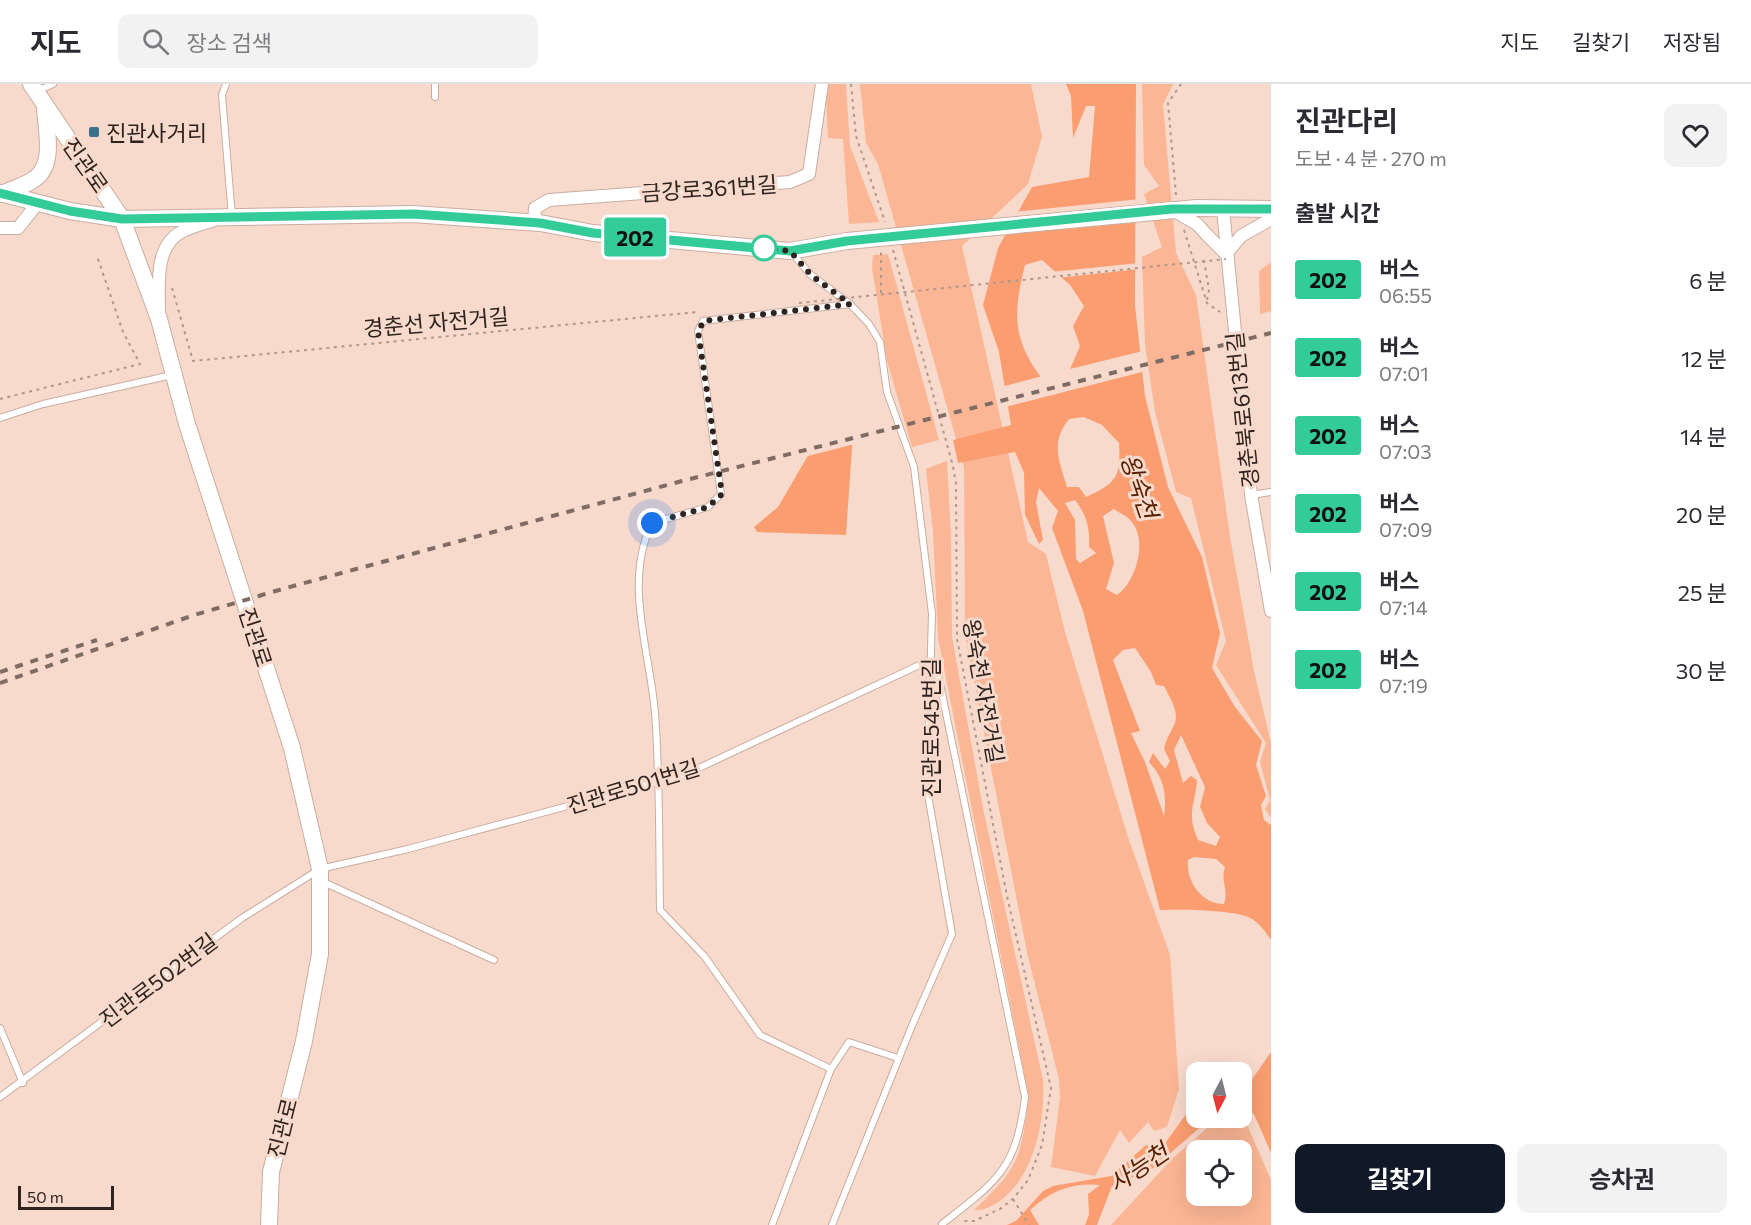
<!DOCTYPE html>
<html lang="ko">
<head>
<meta charset="utf-8">
<style>
	:root { --surface:#fff; --page:#f2f2f3; --text:#2b2b33; --muted:#7c7c81; --line:#e1e1e2; --accent:#111827 }
	body { margin:0; font-family:Commissioner,"Noto Sans KR",sans-serif; background:var(--page); color:var(--text); height:100vh; display:flex; flex-direction:column; font-size:22px; white-space:nowrap }
	* { box-sizing:border-box; margin:0 }
	p { font-size:20px; color:var(--muted) }
	.icon { flex:none; width:33px; height:33px; fill:none; stroke:currentColor; stroke-width:2; stroke-linecap:round; stroke-linejoin:round }
	.map { position:relative; flex:1; overflow:hidden }
	.drawer { display:flex; flex-direction:column; background:var(--surface); width:480px }
	.drawer>* { flex:none }
	.badge { padding:0 12px; border-radius:4px; font-size:21px; line-height:39px }
	.needle { width:39px; rotate:187deg }
	.buttons { position:absolute; left:1186px; top:978px; display:grid; gap:12px }
	.buttons a { display:grid; place-items:center; width:66px; height:66px; border-radius:12px; background:var(--surface); box-shadow:0 6px 24px #0002; font-size:30px }
	.scale { position:absolute; left:18px; bottom:15px; width:96px; box-sizing:border-box; padding-left:6px; border:3px solid #2e231e; border-top:0; font-size:16px; line-height:21px; white-space:nowrap; color:#2e231e; -webkit-text-stroke:4px #f8dacc; paint-order:stroke }
	.you { position:absolute; width:30px; height:30px; margin:-15px; border:4px solid #fff; border-radius:50%; background:#1a73e8; box-shadow:0 0 0 9px #1a73e833 }
	.map>.badge { position:absolute; translate:-50% -50%; box-shadow:0 0 0 3px #fff }
	h2 { padding:0 24px; font-size:22px; line-height:54px }
	.round { display:grid; place-items:center; flex:none; width:63px; height:63px; border-radius:12px; background:var(--page) }
	.headline { display:flex; align-items:center; justify-content:space-between; height:102px; padding:0 24px }
	h1 { font-size:28px; font-weight:700; line-height:45px }
	.button { display:flex; gap:12px; margin-top:auto; padding:12px 24px }
	.button a { flex:1; height:69px; border-radius:12px; background:var(--accent); color:#fff; font-size:24px; font-weight:700; line-height:69px; text-align:center }
	.button a+a { background:var(--page); color:var(--text) }
	ul { padding:0; list-style:none }
	li { display:flex; align-items:center; gap:18px; height:78px; padding:0 24px }
	li div { flex:1 }
	li b { display:block; font-size:22px }
	li em { font-style:normal }
	li .badge { min-width:66px; font-weight:700; text-align:center }
	header { display:flex; align-items:center; gap:36px; box-sizing:border-box; height:84px; padding:0 30px; background:var(--surface); border-bottom:2px solid var(--line) }
	header strong { font-size:28px }
	nav { display:flex; gap:33px; margin-inline-start:auto; font-size:21px }
	.search { width:420px; height:54px; background:var(--page); display:flex; align-items:center; gap:15px; box-sizing:border-box; padding:0 21px; border-radius:12px; color:var(--muted); font-size:22px }
	main { display:flex; flex:1; min-height:0 }
	.map>svg:first-child { display:block }
</style>
</head>
<body>
<header>
<strong>지도</strong>
<div class="search"><svg class="icon" aria-label="search" viewBox="0 0 24 24"><circle cx="10" cy="10" r="6"/><path d="M15 15l6 6"/></svg>장소 검색</div>
<nav><a>지도</a><a>길찾기</a><a>저장됨</a></nav>
</header>
<main>
<div class="map">
<svg width="1271" height="1141" viewBox="0 0 1271 1141">
	<rect width="100%" height="100%" fill="#f8dacc"/>
	<g fill="#fbb695" fill-rule="evenodd">
		<path d="M 829,0 L 846,0 L 850,62 L 879,138 L 849,140 L 843,55 L 828,54 L 826,12 Z"/>
		<path d="M 860,0 L 1031,0 L 1042,53 L 1028,100 L 962,162 L 1028,458 L 1046,470 L 1065,548 L 1129,756 L 1170,871 L 1179,1005 L 1167,1043 L 1154,1047 L 1148,1038 L 1129,1059 L 1120,1046 L 1095,1092 L 1051,1083 L 1060,1014 L 1059,995 L 1028,873 L 965,551 L 964,383 L 878,80 L 866,59 Z"/>
		<path d="M 1142,0 L 1173,0 L 1163,21 L 1176,169 L 1196,211 L 1230,453 L 1254,587 L 1271,659 L 1271,734 L 1265,725 L 1270,716 L 1260,678 L 1266,659 L 1216,581 L 1226,557 L 1191,414 L 1176,408 L 1155,328 L 1145,260 L 1142,173 L 1162,163 L 1144,110 L 1159,102 L 1144,81 Z"/>
		<path d="M 888,170 L 939,356 L 912,363 L 887,277 L 872,184 L 873,171 Z"/>
		<path d="M 1271,178 L 1271,227 L 1260,230 L 1259,187 Z"/>
		<path d="M 947,377 L 951,450 L 952,553 L 983,724 L 1043,996 C 1046,1037 1033,1098 995,1120 C 987,1124 983,1127 974,1126 C 1020,1083 1020,1075 1029,1014 L 938,554 L 933,448 L 926,385 Z"/>
		<path d="M 1242,1029 L 1271,1096 L 1271,1141 L 1111,1141 L 1172,1075 L 1215,1037 L 1220,1034 L 1242,1034 ZM 1197,1066 L 1242,1066 L 1242,1112 L 1197,1112 Z"/>
	</g>
	<g fill="#fa9e71" fill-rule="evenodd">
		<path d="M 1066,0 L 1136,0 L 1135,221 L 1145,312 L 1168,403 L 1202,473 L 1220,549 L 1212,584 L 1235,623 L 1262,657 L 1256,681 L 1266,712 L 1261,721 L 1264,736 L 1271,741 L 1271,856 C 1265,847 1258,837 1248,833 C 1233,826 1178,825 1160,826 L 1083,527 L 1052,444 L 1058,427 L 1039,404 L 1036,418 L 1043,456 L 1039,460 L 1025,431 L 1024,389 L 1015,368 L 958,379 L 953,356 L 1011,341 L 999,268 L 983,221 L 998,164 L 1032,103 L 1089,93 L 1095,22 L 1086,22 L 1073,54 L 1071,12 ZM 1042,176 L 1070,201 L 1084,222 L 1073,242 L 1080,262 L 1065,297 L 1046,300 C 1013,258 1012,233 1025,181 ZM 1084,333 L 1102,341 L 1119,359 C 1121,393 1117,399 1086,413 L 1079,403 L 1067,403 C 1059,376 1050,359 1069,335 ZM 1075,416 C 1087,432 1090,444 1089,463 L 1096,469 L 1080,479 L 1076,475 L 1075,436 L 1065,419 ZM 1114,425 C 1119,429 1126,431 1130,436 C 1149,455 1136,498 1117,511 L 1106,505 L 1114,479 L 1103,432 ZM 1135,564 L 1151,588 L 1156,601 L 1164,602 C 1169,613 1179,626 1175,639 C 1171,648 1166,655 1164,665 L 1170,677 L 1165,685 L 1153,669 L 1149,678 C 1164,694 1167,711 1164,732 L 1145,678 L 1131,649 L 1140,647 L 1113,576 L 1123,566 ZM 1181,651 L 1205,703 L 1200,723 L 1207,739 L 1220,753 L 1216,762 L 1198,756 C 1186,727 1195,724 1197,696 L 1191,692 L 1183,699 L 1174,666 ZM 1194,773 L 1216,775 L 1225,783 C 1220,798 1229,806 1224,820 C 1202,820 1186,798 1188,776 Z"/>
		<path d="M 853,349 L 846,451 L 757,448 L 754,443 L 778,423 L 820,351 Z"/>
		<path d="M 1271,968 L 1271,1069 L 1254,1030 L 1242,1023 L 1242,994 L 1246,1004 Z"/>
		<path d="M 1197,1015 L 1197,1034 L 1211,1034 L 1152,1085 L 1112,1102 L 1097,1141 L 1085,1141 L 1089,1131 L 1088,1110 L 1100,1101 C 1071,1098 1051,1107 1030,1126 L 1039,1141 L 1007,1141 L 1016,1137 L 1043,1107 L 1053,1102 L 1111,1092 L 1146,1061 L 1154,1065 L 1163,1062 Z"/>
	</g>
	<g fill="#f8dacc">
		<path d="M 1140,115 L 1139,137 L 1002,151 L 1014,128 Z"/>
		<path d="M 1139,179 L 1139,185 L 1057,194 L 1051,188 Z"/>
		<path d="M 1143,267 L 1146,287 L 1005,323 L 1001,303 L 1043,292 L 1048,297 L 1063,294 L 1066,286 Z"/>
		<path d="M 854,347 L 855,360 L 804,373 L 818,349 Z"/>
	</g>
	<g fill="none" stroke-linecap="round" stroke-linejoin="round">
		<defs>
			<g id="lane">
				<path d="M 226,0 L 222,11 L 232,133"/>
				<path d="M 435,0 L 435,13"/>
				<path d="M 37,7 L 53,0"/>
				<path d="M 792,169 L 811,191 L 850,220 L 869,240 L 880,258 L 887,308 L 914,383 L 932,530 L 927,705 L 952,850 L 911,944 L 832,1141"/>
				<path d="M 0,334 L 43,320 L 172,291"/>
				<path d="M 1251,411 L 1271,408"/>
				<path d="M 321,797 L 494,876"/>
				<path d="M 0,944 L 23,999"/>
				<path d="M 831,985 L 760,951 L 705,873 L 660,826 C 659,761 660,694 655,629 C 650,567 623,498 652,439 L 708,423 L 721,410 L 698,247 L 703,237 L 850,220"/>
				<path d="M 0,1013 L 242,834 L 320,785 L 408,765 L 686,690 L 930,576 L 939,595 L 1025,1013 C 1016,1086 997,1097 942,1140"/>
				<path d="M 772,1141 L 831,985 L 849,958 L 898,974"/>
			</g>
			<g id="street">
				<path d="M 1223,125 L 1251,411 L 1271,527"/>
				<path d="M 534,139 L 535,124 L 549,116 L 790,98 L 809,90 L 822,0"/>
				<path d="M 0,144 L 18,144 L 37,120"/>
				<path d="M 1207,151 L 1226,170 L 1241,152 L 1271,135"/>
				<path d="M 159,228 C 159,202 154,163 181,148 C 190,143 202,140 212,137"/>
			</g>
			<g id="secondary">
				<path d="M 31,0 L 122,135 L 159,235 L 187,340 L 292,664 L 320,785 L 320,870 L 304,957 L 271,1088 L 269,1141"/>
				<path d="M 0,109 L 70,127 L 122,135 L 413,130 L 540,139 L 593,149 L 790,167 L 847,157"/>
				<path d="M 2,110 C 12,105 24,102 33,96 C 56,82 46,46 45,24"/>
				<path d="M 1197,124 L 1271,125"/>
			</g>
		</defs>
		<use href="#lane" stroke="#caada0" stroke-width="8"/>
		<use href="#street" stroke="#caada0" stroke-width="14"/>
		<use href="#secondary" stroke="#caada0" stroke-width="18"/>
		<g stroke="#ae978c" stroke-width="2" stroke-dasharray="3 4.5" stroke-linecap="butt">
			<path d="M 851,0 L 856,52 L 885,138"/>
			<path d="M 1176,111 L 1168,19 L 1181,0"/>
			<path d="M 1184,146 L 1207,219 L 1220,228"/>
			<path d="M 893,166 L 953,382 L 956,400 L 957,555 L 1007,812 L 1051,1004 L 1042,1061 L 1028,1096 L 1013,1115 L 1000,1125 L 974,1137 L 963,1137"/>
			<path d="M 1204,176 L 1209,206 L 1207,216"/>
			<path d="M 172,204 L 193,277 L 697,228"/>
			<path d="M 881,209 L 881,167"/>
			<path d="M 0,315 L 140,280 L 123,248 L 97,172"/>
			<path d="M 1013,1115 L 1029,1141"/>
		</g>
		<use href="#lane" stroke="#fff" stroke-width="6"/>
		<use href="#street" stroke="#fff" stroke-width="12"/>
		<use href="#secondary" stroke="#fff" stroke-width="16"/>
		<g stroke="#7f6c64" stroke-width="4" stroke-dasharray="8 8" stroke-linecap="butt">
			<path d="M 0,588 L 97,556"/>
			<path d="M 0,599 L 194,531 L 286,504 L 682,397 L 1271,249"/>
		</g>
		<defs>
			<path id="street-bridge" d="M 1173,126 L 1197,140 L 1207,151"/>
			<path id="secondary-bridge" d="M 847,157 L 1197,124"/>
		</defs>
		<use href="#street-bridge" stroke="#caada0" stroke-width="14" stroke-linecap="butt"/>
		<use href="#secondary-bridge" stroke="#caada0" stroke-width="18" stroke-linecap="butt"/>
		<path stroke="#ae978c" stroke-width="2" stroke-dasharray="3 4.5" stroke-linecap="butt" d="M 799,219 L 1226,175"/>
		<use href="#street-bridge" stroke="#fff" stroke-width="12"/>
		<use href="#secondary-bridge" stroke="#fff" stroke-width="16"/>
	</g>
	<g fill="none" stroke-linecap="round" stroke-linejoin="round">
		<defs>
			<path id="line" d="M 0,109 L 70,127 L 122,135 L 414,130 L 540,139 L 593,149 L 790,167 L 847,157 L 1172,125 L 1271,125"/>
		</defs>
		<use href="#line" stroke="#fff" stroke-width="14"/>
		<use href="#line" stroke="#3c9" stroke-width="9"/>
		<path stroke="#2e231e" stroke-width="6" stroke-dasharray="0 10.8" d="M 652,439 L 708,423 L 722,410 L 698,247 L 704,237 L 850,220 L 811,191 L 790,167 L 764,164"/>
	</g>
	<rect fill="#38738b" stroke="#f8dacc" stroke-width="2" x="88" y="42" width="12" height="12" rx="3"/>
	<circle fill="#fff" stroke="#3c9" stroke-width="3" cx="764" cy="164" r="12"/>
	<g text-anchor="middle" dominant-baseline="central" stroke-width="6" stroke-linejoin="round" paint-order="stroke">
		<g font-size="22" fill="#2e231e" stroke="#f8dacc" text-anchor="start">
			<text x="106" y="48">진관사거리</text>
		</g>
		<g font-size="22" fill="#2e231e" stroke="#f8dacc">
			<text transform="translate(86 81) rotate(55)">진관로</text>
			<text transform="translate(709 104) rotate(-4)">금강로361번길</text>
			<text transform="translate(436 238) rotate(-5)">경춘선 자전거길</text>
			<text transform="translate(1242 326) rotate(-96)">경춘북로613번길</text>
			<text transform="translate(256 553) rotate(72)">진관로</text>
			<text transform="translate(984 607) rotate(80)">왕숙천 자전거길</text>
			<text transform="translate(930 644) rotate(-90)">진관로545번길</text>
			<text transform="translate(633 702) rotate(-17)">진관로501번길</text>
			<text transform="translate(158 896) rotate(-37)">진관로502번길</text>
			<text transform="translate(282 1044) rotate(-76)">진관로</text>
		</g>
		<g font-size="24" font-style="italic" fill="#582000" stroke="#f8dacc">
			<text transform="translate(1140 402) rotate(71)">왕숙천</text>
			<text transform="translate(1138 1083) rotate(-34)">사능천</text>
		</g>
	</g>
</svg>
<div class="buttons">
<a><svg class="needle" viewBox="-14 -14 28 28"><path d="M0-13l5 13h-10z" fill="#e53935"/><path d="M0 13l5-13h-10z" fill="#7c7c81"/></svg></a>
<a><svg class="icon" aria-label="locate" viewBox="0 0 24 24"><circle cx="12" cy="12" r="6"/><path d="M12 2v4M12 18v4M2 12h4M18 12h4"/></svg></a>
</div>
<div class="scale">50 m</div>
<div class="you" style="left:652px;top:439px"></div>
<b class="badge" style="left:635px;top:153px;background:#3c9;color:#111">202</b>
</div>
<section class="drawer">
<div class="headline"><div><h1>진관다리</h1><p>도보 · 4 분 · 270 m</p></div><a class="round"><svg class="icon" aria-label="heart" viewBox="0 0 24 24"><path d="M12 20l-8-8c-3-5 5-10 8-4 3-6 11-1 8 4z"/></svg></a></div>
<h2>출발 시간</h2>
<ul>
<li><span class="badge" style="background:#3c9;color:#111">202</span><div><b>버스</b><p>06:55</p></div><em>6 분</em></li>
<li><span class="badge" style="background:#3c9;color:#111">202</span><div><b>버스</b><p>07:01</p></div><em>12 분</em></li>
<li><span class="badge" style="background:#3c9;color:#111">202</span><div><b>버스</b><p>07:03</p></div><em>14 분</em></li>
<li><span class="badge" style="background:#3c9;color:#111">202</span><div><b>버스</b><p>07:09</p></div><em>20 분</em></li>
<li><span class="badge" style="background:#3c9;color:#111">202</span><div><b>버스</b><p>07:14</p></div><em>25 분</em></li>
<li><span class="badge" style="background:#3c9;color:#111">202</span><div><b>버스</b><p>07:19</p></div><em>30 분</em></li>
</ul>
<div class="button"><a>길찾기</a><a>승차권</a></div>
</section>
</main>
</body>
</html>
